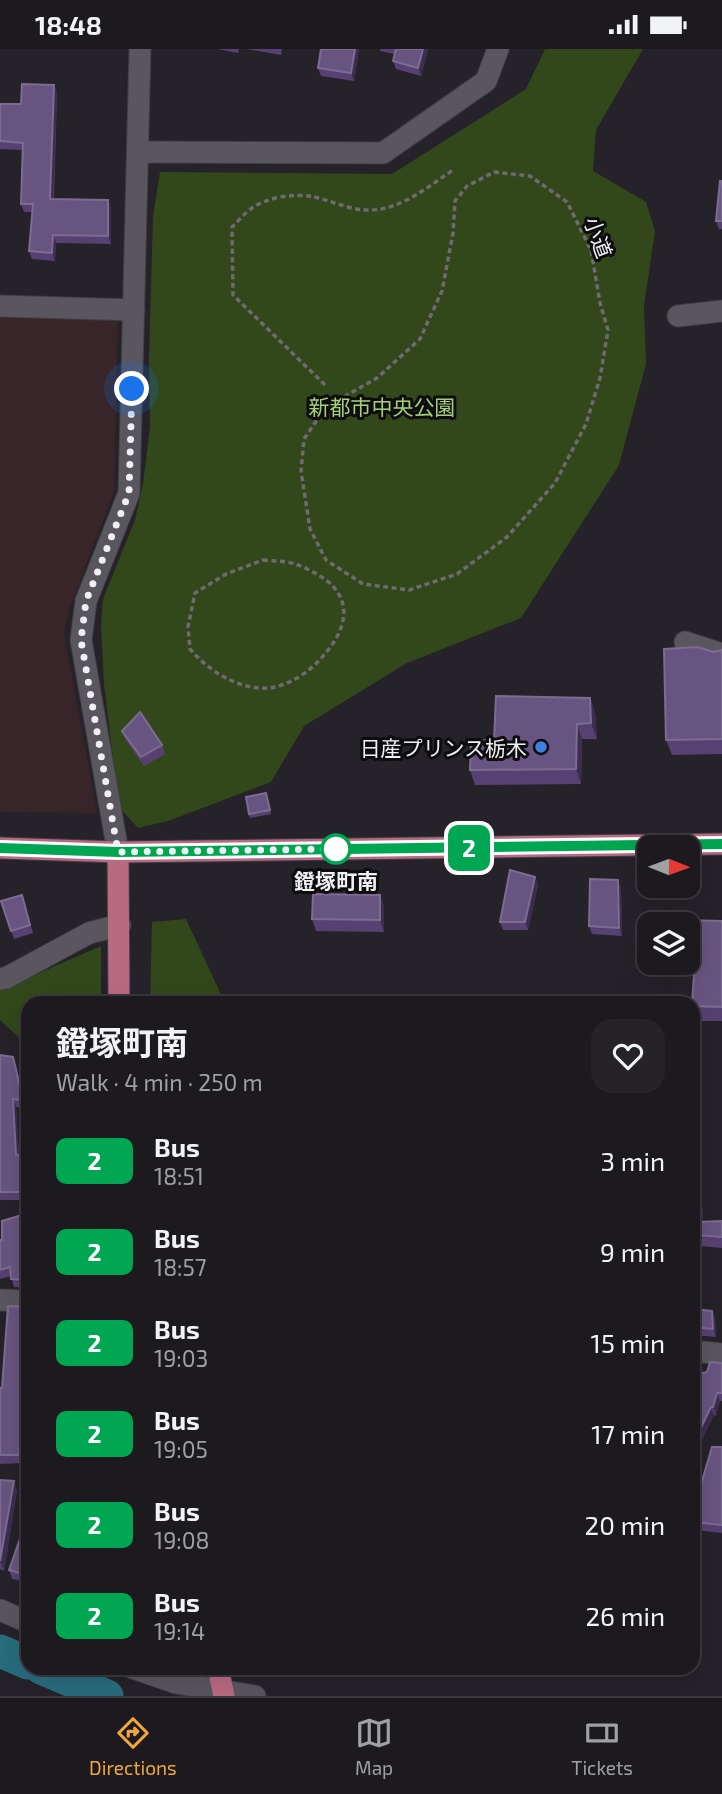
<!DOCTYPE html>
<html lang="en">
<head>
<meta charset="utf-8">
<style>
	:root { --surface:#1c1a1f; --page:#252328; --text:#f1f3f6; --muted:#a0a1a4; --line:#3a383d; --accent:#efa73d }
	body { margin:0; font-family:"Exo 2","Noto Sans JP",sans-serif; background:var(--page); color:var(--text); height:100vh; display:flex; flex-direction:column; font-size:26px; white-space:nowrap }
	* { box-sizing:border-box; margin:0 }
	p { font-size:23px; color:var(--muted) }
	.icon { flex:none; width:38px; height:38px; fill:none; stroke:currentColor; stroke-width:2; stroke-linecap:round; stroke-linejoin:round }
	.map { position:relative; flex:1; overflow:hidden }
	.side { position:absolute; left:21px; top:947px; width:679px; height:679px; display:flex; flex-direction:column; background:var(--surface); border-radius:21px; box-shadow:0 7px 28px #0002,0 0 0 2px var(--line) }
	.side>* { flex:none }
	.badge { padding:0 14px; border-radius:10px; font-size:24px; line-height:46px }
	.needle { width:46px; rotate:91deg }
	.buttons { position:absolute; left:637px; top:786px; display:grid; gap:14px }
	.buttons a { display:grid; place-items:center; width:63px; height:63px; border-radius:14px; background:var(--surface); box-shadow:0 7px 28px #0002,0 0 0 2px var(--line); font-size:35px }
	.you { position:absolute; width:35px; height:35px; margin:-18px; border:5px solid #fff; border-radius:50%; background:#1a73e8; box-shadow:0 0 0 10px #1a73e833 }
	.map>.badge { position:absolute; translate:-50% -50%; box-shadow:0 0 0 4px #fff }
	.round { display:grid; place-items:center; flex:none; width:74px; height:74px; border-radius:21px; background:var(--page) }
	.headline { display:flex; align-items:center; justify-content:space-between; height:119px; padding:0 35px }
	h1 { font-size:33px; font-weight:700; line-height:52px }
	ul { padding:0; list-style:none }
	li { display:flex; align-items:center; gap:21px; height:91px; padding:0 35px }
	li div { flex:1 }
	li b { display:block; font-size:26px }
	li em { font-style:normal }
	li .badge { min-width:77px; font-weight:700; text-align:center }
	.status { display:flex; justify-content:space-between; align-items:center; height:49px; padding:0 35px; background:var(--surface); direction:ltr }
	.status svg { height:19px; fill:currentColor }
	.tab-bar { display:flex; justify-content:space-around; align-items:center; height:98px; border-top:2px solid var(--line); background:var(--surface); font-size:19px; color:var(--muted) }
	.tab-bar a { display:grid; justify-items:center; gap:4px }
	.tab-bar .on { color:var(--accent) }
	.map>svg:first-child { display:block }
</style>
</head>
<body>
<div class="status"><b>18:48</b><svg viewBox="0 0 49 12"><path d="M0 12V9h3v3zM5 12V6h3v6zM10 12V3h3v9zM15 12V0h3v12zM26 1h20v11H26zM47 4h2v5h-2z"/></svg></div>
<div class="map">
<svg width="722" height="1647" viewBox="0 0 722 1647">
	<rect width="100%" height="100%" fill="#252229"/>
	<path fill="#37252a" d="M 0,268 L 118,271 L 114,443 L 70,558 L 64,584 L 97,764 L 0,763 Z"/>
	<g fill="#32481a">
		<path d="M 545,0 L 643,0 L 596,81 L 593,122 L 646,153 L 655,182 L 644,257 L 646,315 L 619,416 L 521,569 L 407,614 L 304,677 L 271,733 L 168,772 L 138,779 L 119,758 L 104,635 L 101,577 L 103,550 L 135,471 L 143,435 L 150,378 L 149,309 L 153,167 L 160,123 L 392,125 L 526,40 Z"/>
		<path d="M 186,870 L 225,954 L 150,954 L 152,873 Z"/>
		<path d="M 101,897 L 101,954 L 28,954 L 28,997 L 0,971 L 0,941 Z"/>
	</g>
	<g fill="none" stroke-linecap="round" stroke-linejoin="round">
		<g stroke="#286c7e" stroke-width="33">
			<path d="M 0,1602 L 28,1614"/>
			<path d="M 41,1619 L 107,1647"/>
		</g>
		<defs>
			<g id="minor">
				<path d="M 138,103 L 383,104 L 486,32 L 498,0"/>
				<path d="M 0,257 L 134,261"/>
				<path d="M 678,267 L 722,262"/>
				<path d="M 685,593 L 722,605"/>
				<path d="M 118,803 L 81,591 L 86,552 L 129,444 L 140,0"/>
				<path d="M 0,930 L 6,929 L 89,884 L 120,876"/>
				<path d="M 0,1251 L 28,1252"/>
				<path d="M 693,1302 L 722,1305"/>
				<path d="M 0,1561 L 28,1573"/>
				<path d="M 133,1619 L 176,1634 L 255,1647"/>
			</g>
			<g id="major">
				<path d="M 0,799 L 118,803 L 722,795"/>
				<path d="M 118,803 L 119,954"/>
				<path d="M 218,1619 L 224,1647"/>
			</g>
		</defs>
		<use href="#minor" stroke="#403e43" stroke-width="23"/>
		<use href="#major" stroke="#403e43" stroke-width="23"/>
		<g stroke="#6d6b70" stroke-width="3.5" stroke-dasharray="5 3.5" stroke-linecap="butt">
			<path d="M 494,123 L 530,127 L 567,153 L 591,201 L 600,254 L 608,281 L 600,329 L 586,375 L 555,434 L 507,488 L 457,525 L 409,541 L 363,535 L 326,511 L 310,480 L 301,422 L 304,390 L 325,359 L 377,329 L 420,290 L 442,242 L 453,184 L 455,152 L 467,137 Z"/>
			<path d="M 325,336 L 233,246 L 232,178 C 238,172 245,164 252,159 C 268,148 295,144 314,148 C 333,152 351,162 372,161 C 402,160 429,137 453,121"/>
			<path d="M 263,511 C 274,512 286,512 295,515 C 302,517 309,521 315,524 C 354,545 350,577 323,607 C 311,622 289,637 269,639 C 238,641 209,622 190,600 L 188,578 L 195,544 L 226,525 Z"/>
		</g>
		<use href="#minor" stroke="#59565e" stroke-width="21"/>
		<use href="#major" stroke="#b96a83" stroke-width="21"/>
	</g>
	<g fill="#574173" fill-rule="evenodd">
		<path d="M 217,0 L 239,0 L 238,4 Z"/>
		<path d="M 246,0 L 282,0 L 281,6 Z"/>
		<path d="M 321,0 L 359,0 L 354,32 L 321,27 L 318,19 Z"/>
		<path d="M 380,0 L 428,0 L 421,27 L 396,20 L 393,12 L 394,5 L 380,2 Z"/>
		<path d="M 54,36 L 57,44 L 54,150 L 108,151 L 111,159 L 111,195 L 56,194 L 55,212 L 32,210 L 29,202 L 32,163 L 24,163 L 21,155 L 22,101 L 0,100 L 0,55 L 21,55 Z"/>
		<path d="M 722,132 L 722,180 L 719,180 L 716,172 Z"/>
		<path d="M 722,601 L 722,705 L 672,706 L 666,691 L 713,603 Z"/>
		<path d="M 590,649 L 595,664 L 597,690 L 582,690 L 581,735 L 475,736 L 470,721 L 494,691 Z"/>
		<path d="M 122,682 L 162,696 L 165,705 L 144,717 L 125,690 Z"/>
		<path d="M 266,744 L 271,765 L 250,769 L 249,765 Z"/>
		<path d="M 535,828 L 538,836 L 528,881 L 503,881 L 500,873 Z"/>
		<path d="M 621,839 L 622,887 L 592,885 L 589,877 Z"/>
		<path d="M 22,846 L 33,884 L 14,890 L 1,852 Z"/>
		<path d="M 380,846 L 384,858 L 384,883 L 316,882 L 312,870 Z"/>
		<path d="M 643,870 L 722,872 L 722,972 L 697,972 L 693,960 L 692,954 L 694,927 L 647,924 L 642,909 ZM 649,875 L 688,875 L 688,914 L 649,914 Z"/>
		<path d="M 0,1006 L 16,1016 L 26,1059 L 16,1058 L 19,1106 L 28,1113 L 28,1151 L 0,1151 Z"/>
		<path d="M 693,1151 L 703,1162 L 702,1173 L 722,1172 L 722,1199 L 701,1197 L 699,1241 L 693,1240 Z"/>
		<path d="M 28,1164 L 28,1239 L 14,1238 L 11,1227 L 0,1230 L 0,1191 L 2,1191 Z"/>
		<path d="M 28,1258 L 28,1376 L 22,1414 L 0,1415 L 0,1339 L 2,1339 Z"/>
		<path d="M 693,1260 L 712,1262 L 715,1270 L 716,1288 L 693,1286 Z"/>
		<path d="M 722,1314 L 722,1352 L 720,1352 L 716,1367 L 714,1366 L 695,1405 L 693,1404 L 693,1360 L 707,1323 Z"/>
		<path d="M 722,1398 L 722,1484 L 695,1481 L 693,1476 L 693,1465 Z"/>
		<path d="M 0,1431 L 17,1442 L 4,1522 L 0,1520 Z"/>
		<path d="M 28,1467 L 28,1558 L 25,1557 L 22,1549 L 23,1532 L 12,1530 L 9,1521 Z"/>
	</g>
	<g fill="#3c2d4f">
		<path d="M 355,0 L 359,0 L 354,32 L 351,24 Z"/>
		<path d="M 423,0 L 428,0 L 421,27 L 418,19 Z"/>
		<path d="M 54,36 L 57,44 L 53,158 L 50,150 Z"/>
		<path d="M 108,151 L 111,159 L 111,195 L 108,187 Z"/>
		<path d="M 53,186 L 56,194 L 55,212 L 52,204 Z"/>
		<path d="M 590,649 L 595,664 L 597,690 L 591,674 Z"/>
		<path d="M 577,675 L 582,690 L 581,735 L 576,720 Z"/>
		<path d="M 535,828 L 538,836 L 528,881 L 525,873 Z"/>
		<path d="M 618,831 L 621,839 L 622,887 L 619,879 Z"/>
		<path d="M 380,846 L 384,858 L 384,883 L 380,871 Z"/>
		<path d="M 13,1008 L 16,1016 L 26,1059 L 23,1051 Z"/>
		<path d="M 13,1050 L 16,1058 L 19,1115 L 16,1106 Z"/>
		<path d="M 25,1105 L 28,1113 L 28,1148 L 26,1143 Z"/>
		<path d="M 699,1151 L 703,1162 L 702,1184 L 698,1173 Z"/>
		<path d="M 697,1186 L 701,1197 L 699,1241 L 695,1230 Z"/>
		<path d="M 712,1262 L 715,1270 L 716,1288 L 713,1280 Z"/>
		<path d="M 717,1344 L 720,1352 L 716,1367 L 713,1358 Z"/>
		<path d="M 711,1358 L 714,1366 L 695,1405 L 693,1395 Z"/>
		<path d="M 26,1362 L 28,1369 L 28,1376 L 22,1414 L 19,1406 Z"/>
		<path d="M 14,1432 L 17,1442 L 4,1522 L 0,1512 Z"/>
	</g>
	<g fill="#685480" stroke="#7d6c92" stroke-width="2">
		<path d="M 321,0 L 355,0 L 351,24 L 318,19 Z"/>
		<path d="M 396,0 L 423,0 L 418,19 L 393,12 Z"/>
		<path d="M 22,35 L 54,36 L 50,150 L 108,151 L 108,187 L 53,186 L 52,204 L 29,202 L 33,155 L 21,155 L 23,94 L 0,92 L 0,55 L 21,55 Z"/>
		<path d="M 720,132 L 722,132 L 722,172 L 716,172 Z"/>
		<path d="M 698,598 L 713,603 L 722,601 L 722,690 L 666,691 L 664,600 Z"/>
		<path d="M 496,647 L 590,649 L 591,674 L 577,675 L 576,720 L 470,721 L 471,692 L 494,691 Z"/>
		<path d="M 140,663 L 162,696 L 141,708 L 122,682 Z"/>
		<path d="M 266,744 L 270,761 L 249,765 L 246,748 Z"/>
		<path d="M 510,821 L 535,828 L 525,873 L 500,873 Z"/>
		<path d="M 590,830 L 618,831 L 619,879 L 589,877 Z"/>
		<path d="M 313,845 L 380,846 L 380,871 L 312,870 Z"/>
		<path d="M 22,846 L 30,876 L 11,882 L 1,852 Z"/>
		<path d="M 643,870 L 722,872 L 722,958 L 693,957 L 692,954 L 695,913 L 688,912 L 688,875 L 649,875 L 649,910 L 642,909 Z"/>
		<path d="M 0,1006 L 13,1008 L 23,1051 L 13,1050 L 16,1106 L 25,1105 L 26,1143 L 0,1143 Z"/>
		<path d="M 693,1151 L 699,1151 L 698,1173 L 722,1172 L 722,1188 L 697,1186 L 695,1230 L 693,1230 Z"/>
		<path d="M 28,1164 L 28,1231 L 11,1230 L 10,1218 L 0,1221 L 0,1191 L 2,1191 L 2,1172 Z"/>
		<path d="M 8,1257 L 28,1258 L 28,1362 L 26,1362 L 19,1406 L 0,1406 L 0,1339 L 2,1339 Z"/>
		<path d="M 693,1260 L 712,1262 L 713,1280 L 693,1278 Z"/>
		<path d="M 710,1313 L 722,1314 L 722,1344 L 717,1344 L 713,1358 L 711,1358 L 693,1395 L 693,1360 L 697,1325 L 707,1323 Z"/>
		<path d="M 712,1398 L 722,1398 L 722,1476 L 693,1473 L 694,1459 Z"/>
		<path d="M 0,1431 L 14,1432 L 0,1512 Z"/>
		<path d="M 28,1467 L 28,1549 L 22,1549 L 23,1525 L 9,1521 Z"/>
	</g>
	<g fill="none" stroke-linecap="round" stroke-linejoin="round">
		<defs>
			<path id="line" d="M 0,799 L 118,803 L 722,795"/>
		</defs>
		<use href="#line" stroke="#fff" stroke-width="16"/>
		<use href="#line" stroke="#00a651" stroke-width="10"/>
		<path stroke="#f0eff3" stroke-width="7" stroke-dasharray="0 12.6" d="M 132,340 L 129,444 L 86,552 L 81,591 L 118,803 L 336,800"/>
	</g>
	<circle fill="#3f7fe0" stroke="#0d0c0f" stroke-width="2.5" cx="541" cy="698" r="7"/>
	<circle fill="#fff" stroke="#00a651" stroke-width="3.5" cx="336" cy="800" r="14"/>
	<g text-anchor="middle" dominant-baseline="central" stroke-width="6" stroke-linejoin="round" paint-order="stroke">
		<g font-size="21" fill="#f0eff3" stroke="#0d0c0f">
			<text transform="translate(599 188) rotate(70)">小道</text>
		</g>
		<g font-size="21" fill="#a5cf79" stroke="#0d0c0f">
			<text x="382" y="357">新都市中央公園</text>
		</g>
		<g font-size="21" fill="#f0eff3" stroke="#0d0c0f" text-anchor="end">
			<text x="527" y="698">日産プリンス栃木</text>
		</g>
		<g font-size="21" font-weight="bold" fill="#f0eff3" stroke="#0d0c0f">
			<text x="336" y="831">鐙塚町南</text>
		</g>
	</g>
</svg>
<div class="buttons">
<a><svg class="needle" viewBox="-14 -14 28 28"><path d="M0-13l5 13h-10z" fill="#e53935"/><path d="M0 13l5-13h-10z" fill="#a0a1a4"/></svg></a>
<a><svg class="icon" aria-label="layers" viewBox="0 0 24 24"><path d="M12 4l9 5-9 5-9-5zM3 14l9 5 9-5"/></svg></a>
</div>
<div class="you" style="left:132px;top:340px"></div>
<b class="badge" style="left:469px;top:799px;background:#00a651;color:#fff">2</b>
<section class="side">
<div class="headline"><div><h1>鐙塚町南</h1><p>Walk · 4 min · 250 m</p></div><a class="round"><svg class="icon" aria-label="heart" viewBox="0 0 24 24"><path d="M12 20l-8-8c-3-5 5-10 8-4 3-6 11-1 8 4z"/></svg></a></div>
<ul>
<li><span class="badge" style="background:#00a651;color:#fff">2</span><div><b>Bus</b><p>18:51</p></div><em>3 min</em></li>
<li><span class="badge" style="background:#00a651;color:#fff">2</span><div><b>Bus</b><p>18:57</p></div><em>9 min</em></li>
<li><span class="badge" style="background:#00a651;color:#fff">2</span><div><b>Bus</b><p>19:03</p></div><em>15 min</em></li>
<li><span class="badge" style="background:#00a651;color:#fff">2</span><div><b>Bus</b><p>19:05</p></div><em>17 min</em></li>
<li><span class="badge" style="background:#00a651;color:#fff">2</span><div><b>Bus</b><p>19:08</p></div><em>20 min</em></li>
<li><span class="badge" style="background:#00a651;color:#fff">2</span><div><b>Bus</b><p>19:14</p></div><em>26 min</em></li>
</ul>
</section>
</div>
<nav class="tab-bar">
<a class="on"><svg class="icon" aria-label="directions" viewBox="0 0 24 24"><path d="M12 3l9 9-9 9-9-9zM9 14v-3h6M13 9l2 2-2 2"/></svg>Directions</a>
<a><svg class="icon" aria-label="map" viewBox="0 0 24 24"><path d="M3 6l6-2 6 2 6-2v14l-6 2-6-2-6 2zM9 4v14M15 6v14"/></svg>Map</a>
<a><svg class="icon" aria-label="tickets" viewBox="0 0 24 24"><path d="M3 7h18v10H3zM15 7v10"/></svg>Tickets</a>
</nav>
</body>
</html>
